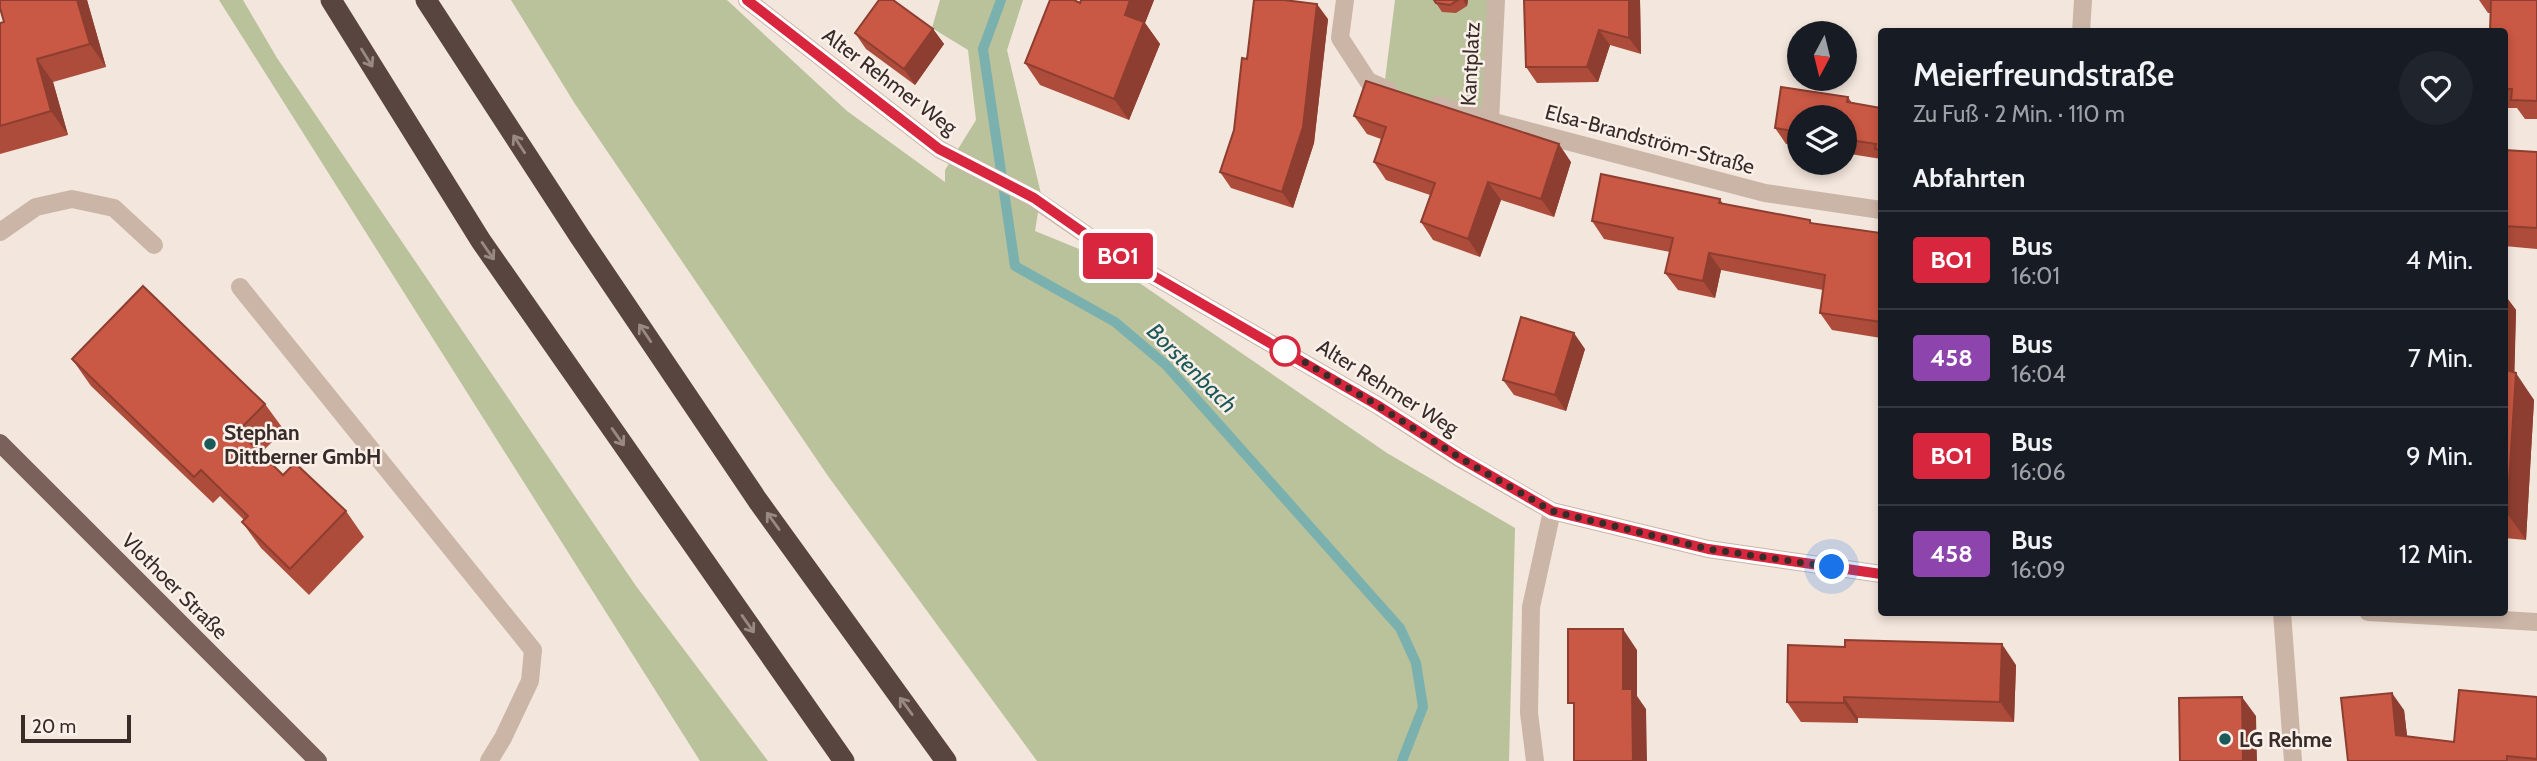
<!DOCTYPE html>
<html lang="de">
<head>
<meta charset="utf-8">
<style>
	:root { --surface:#171b24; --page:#20242c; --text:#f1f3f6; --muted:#9ea1a6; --line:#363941 }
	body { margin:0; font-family:Cabin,sans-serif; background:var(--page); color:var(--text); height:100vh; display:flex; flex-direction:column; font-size:26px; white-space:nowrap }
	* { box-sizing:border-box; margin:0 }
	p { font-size:23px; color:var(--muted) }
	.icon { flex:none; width:38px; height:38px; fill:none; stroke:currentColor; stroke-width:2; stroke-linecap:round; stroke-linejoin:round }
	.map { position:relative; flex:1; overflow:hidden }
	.sheet { position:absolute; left:1878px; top:28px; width:630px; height:588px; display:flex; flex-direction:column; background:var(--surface); border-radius:7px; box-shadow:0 4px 10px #0003 }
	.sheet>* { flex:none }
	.badge { padding:0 14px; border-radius:5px; font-size:24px; line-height:46px }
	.needle { width:46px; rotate:187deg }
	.buttons { position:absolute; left:1787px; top:21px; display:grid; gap:14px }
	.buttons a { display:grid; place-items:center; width:70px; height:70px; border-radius:50%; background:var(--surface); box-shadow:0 4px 10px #0003; font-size:35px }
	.scale { position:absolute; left:21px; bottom:18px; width:110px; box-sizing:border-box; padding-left:7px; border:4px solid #382c28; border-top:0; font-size:19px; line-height:24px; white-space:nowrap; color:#382c28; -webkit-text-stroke:5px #faf0e9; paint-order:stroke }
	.you { position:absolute; width:35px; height:35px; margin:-18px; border:5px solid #fff; border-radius:50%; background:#1a73e8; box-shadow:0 0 0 10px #1a73e833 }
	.map>.badge { position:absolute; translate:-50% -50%; box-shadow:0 0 0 4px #fff }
	h2 { padding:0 35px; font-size:26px; line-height:63px }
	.round { display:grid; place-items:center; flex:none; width:74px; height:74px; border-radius:37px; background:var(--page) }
	.head { display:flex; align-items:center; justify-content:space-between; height:119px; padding:0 35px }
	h1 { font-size:33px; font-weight:600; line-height:52px }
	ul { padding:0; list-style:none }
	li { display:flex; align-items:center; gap:21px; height:98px; padding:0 35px; border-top:2px solid var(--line) }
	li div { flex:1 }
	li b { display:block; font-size:26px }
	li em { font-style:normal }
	li .badge { min-width:77px; font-weight:700; text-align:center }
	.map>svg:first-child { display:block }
</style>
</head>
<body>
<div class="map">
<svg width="2537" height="761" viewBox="0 0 2537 761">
	<rect width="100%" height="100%" fill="#f3e6dc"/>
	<g fill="#b9c29b">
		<path d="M 219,0 L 243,0 L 277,58 L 636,586 L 768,761 L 700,761 Z"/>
		<path d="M 511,0 L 727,0 L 847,111 L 945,182 L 945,170 L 976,120 L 968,50 L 932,28 L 940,0 L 1023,0 L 1007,50 L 1041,194 L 1035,231 L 1106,260 L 1387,453 L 1515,528 L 1509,761 L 1037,761 L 828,476 L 575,104 Z"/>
		<path d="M 1395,0 L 1495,0 L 1490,119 L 1384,88 Z"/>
	</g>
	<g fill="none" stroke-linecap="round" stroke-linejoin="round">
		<path stroke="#7ab0ae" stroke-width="10" d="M 1001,0 L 983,49 L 1015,266 L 1115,322 L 1166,365 L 1400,628 L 1416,663 L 1423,707 L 1402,761"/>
		<g stroke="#cbb5a7" stroke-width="18">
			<path d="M 747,0 L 939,149 L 1033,198 L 1107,249 L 1377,405 L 1459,458 L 1552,511 L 1708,549 L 1881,574"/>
			<path d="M 1345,0 L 1340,38 L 1368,81 L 1388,90"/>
			<path d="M 2081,32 L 2083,0"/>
			<path d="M 1438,105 L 1490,121 L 1496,0"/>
			<path d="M 1490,121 L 1765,193 L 1881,210"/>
			<path d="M 0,232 L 36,207 L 72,199 L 114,208 L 154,245"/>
			<path d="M 240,287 L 533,650 L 530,681 L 503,738 L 489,761"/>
			<path d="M 2282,612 L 2293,761"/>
			<path d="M 2368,612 L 2537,622"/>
			<path d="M 1535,761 L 1529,713 L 1531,607 L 1552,511"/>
		</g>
		<path stroke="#7a6159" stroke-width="18" d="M 0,443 L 318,761"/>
		<g stroke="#59453f" stroke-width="21">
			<path d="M 331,0 L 481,241 L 844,761"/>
			<path d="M 426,0 L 580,237 L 758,501 L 946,761"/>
		</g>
	</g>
	<g fill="#ad4c3a">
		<path d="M 0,0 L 87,0 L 106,67 L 53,82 L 68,135 L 0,154 L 0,23 L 4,22 Z"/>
		<path d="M 1081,0 L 1154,0 L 1145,23 L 1160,44 L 1129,120 L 1040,85 L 1025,63 L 1080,3 Z"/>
		<path d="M 1434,0 L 1468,0 L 1467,6 L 1456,13 L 1442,12 Z"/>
		<path d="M 1524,0 L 1640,0 L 1641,54 L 1610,45 L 1598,82 L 1537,83 L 1526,67 Z"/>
		<path d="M 2479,0 L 2537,0 L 2537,119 L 2525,119 L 2517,108 L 2504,108 L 2504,32 L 2491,13 L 2488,13 Z"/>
		<path d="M 1328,19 L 1314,143 L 1293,208 L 1231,188 L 1220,172 L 1234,130 L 1247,59 Z"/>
		<path d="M 933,29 L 944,44 L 915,85 L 866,49 L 855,33 Z"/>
		<path d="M 1781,87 L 1848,97 L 1852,103 L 1881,108 L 1881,159 L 1844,153 L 1844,117 L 1799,117 L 1799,146 L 1786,144 L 1775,128 Z"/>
		<path d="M 1354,116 L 1571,162 L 1554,217 L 1501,200 L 1480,257 L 1433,240 L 1421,222 L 1430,195 L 1386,180 L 1374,162 L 1381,139 L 1367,134 Z"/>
		<path d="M 2504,150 L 2537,152 L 2537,249 L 2504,246 Z"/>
		<path d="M 1720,199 L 1723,204 L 1810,220 L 1812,223 L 1881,233 L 1881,338 L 1832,330 L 1820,313 L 1823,290 L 1721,270 L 1715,298 L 1678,290 L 1665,273 L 1670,252 L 1604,239 L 1592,221 Z"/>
		<path d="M 2504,294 L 2516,310 L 2514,373 L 2534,400 L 2526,540 L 2504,538 Z"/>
		<path d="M 1585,349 L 1566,411 L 1514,395 L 1503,380 Z"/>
		<path d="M 72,359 L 265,404 L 284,430 L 261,453 L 283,475 L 346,511 L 364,537 L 309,595 L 261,548 L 242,522 L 244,520 L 220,496 L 213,503 L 91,386 Z"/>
		<path d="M 1845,647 L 2016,665 L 2014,722 L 1858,718 L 1858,723 L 1801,722 L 1787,702 Z"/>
		<path d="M 2537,697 L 2537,761 L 2348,761 L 2404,710 L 2407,736 L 2454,742 Z"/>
	</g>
	<g fill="#8d3e30">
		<path d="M 77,0 L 87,0 L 106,67 L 90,44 Z"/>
		<path d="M 1130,0 L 1154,0 L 1145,23 L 1160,44 L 1129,120 L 1114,99 L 1125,15 Z"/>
		<path d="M 1463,0 L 1468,0 L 1467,6 Z"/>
		<path d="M 1629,0 L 1640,0 L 1641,54 L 1629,38 Z"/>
		<path d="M 1317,4 L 1328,19 L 1314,143 L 1293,208 L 1282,192 Z"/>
		<path d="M 933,29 L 944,44 L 915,85 L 904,69 Z"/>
		<path d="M 1599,30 L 1610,45 L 1598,82 L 1587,67 Z"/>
		<path d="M 37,59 L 53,82 L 68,135 L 51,111 Z"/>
		<path d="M 1559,144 L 1571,162 L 1554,217 L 1541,199 Z"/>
		<path d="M 1488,182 L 1501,200 L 1480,257 L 1468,239 Z"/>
		<path d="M 1709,253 L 1721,270 L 1715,298 L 1703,281 Z"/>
		<path d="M 2504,294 L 2516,310 L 2514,392 L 2504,378 Z"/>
		<path d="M 1574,333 L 1585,349 L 1566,411 L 1555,395 Z"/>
		<path d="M 2516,373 L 2534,400 L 2526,540 L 2507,513 Z"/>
		<path d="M 1623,629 L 1637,650 L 1637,696 L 1646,709 L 1647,761 L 1633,761 L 1623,689 Z"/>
		<path d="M 2002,644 L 2016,665 L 2014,722 L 2000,702 Z"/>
		<path d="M 2392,693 L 2404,710 L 2409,752 L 2396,735 Z"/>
		<path d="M 1844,697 L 1858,718 L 1858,723 L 1844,703 Z"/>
		<path d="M 2242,697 L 2256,716 L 2257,761 L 2243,761 Z"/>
	</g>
	<g fill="#c95844" stroke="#8d3e30" stroke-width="2">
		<path d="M 0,0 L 77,0 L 90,44 L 37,59 L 51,111 L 0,126 L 0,23 L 4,22 L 0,8 Z"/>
		<path d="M 879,0 L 893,0 L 933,29 L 904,69 L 855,33 Z"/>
		<path d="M 1050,0 L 1074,0 L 1080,3 L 1081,0 L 1130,0 L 1125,15 L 1144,22 L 1114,99 L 1025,63 Z"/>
		<path d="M 1254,0 L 1284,0 L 1317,4 L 1303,127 L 1282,192 L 1220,172 L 1234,130 L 1242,58 L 1247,59 Z"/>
		<path d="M 1434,0 L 1458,0 L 1450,5 L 1436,3 Z"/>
		<path d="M 1524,0 L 1629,0 L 1629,38 L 1599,30 L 1587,67 L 1526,67 Z"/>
		<path d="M 2491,0 L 2537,0 L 2537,101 L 2511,100 L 2512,89 L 2504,89 L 2504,32 L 2490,32 Z"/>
		<path d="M 1366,81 L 1559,144 L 1541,199 L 1488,182 L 1468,239 L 1421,222 L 1435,183 L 1374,162 L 1386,127 L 1354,116 Z"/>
		<path d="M 1781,87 L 1848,97 L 1847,102 L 1881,108 L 1881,150 L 1875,149 L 1876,144 L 1844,139 L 1844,117 L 1799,117 L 1799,132 L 1775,128 Z"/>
		<path d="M 2504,150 L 2537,152 L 2537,228 L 2504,226 Z"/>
		<path d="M 1601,174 L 1720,199 L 1719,203 L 1810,220 L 1810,223 L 1881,233 L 1881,322 L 1820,313 L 1825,275 L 1709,253 L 1703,281 L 1665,273 L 1673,238 L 1592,221 Z"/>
		<path d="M 143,286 L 265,404 L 238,431 L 283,475 L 295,463 L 346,511 L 290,569 L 242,522 L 248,516 L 201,470 L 194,477 L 72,359 Z"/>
		<path d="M 1521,317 L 1574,333 L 1555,395 L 1503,380 Z"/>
		<path d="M 2504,369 L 2516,373 L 2507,513 L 2504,513 Z"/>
		<path d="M 1568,629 L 1623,629 L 1623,689 L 1632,689 L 1633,761 L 1574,761 L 1574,703 L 1568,703 Z"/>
		<path d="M 1845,640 L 2002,644 L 2000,702 L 1844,697 L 1844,703 L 1787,702 L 1788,645 L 1845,647 Z"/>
		<path d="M 2459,690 L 2537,697 L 2537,759 L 2507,756 L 2507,761 L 2348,761 L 2341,698 L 2392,693 L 2396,735 L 2454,742 Z"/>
		<path d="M 2242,697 L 2243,761 L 2180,761 L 2179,698 Z"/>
	</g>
	<defs><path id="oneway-shaft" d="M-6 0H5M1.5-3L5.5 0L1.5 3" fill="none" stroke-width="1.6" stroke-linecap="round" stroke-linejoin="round" transform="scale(1.75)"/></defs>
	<g stroke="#998983">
		<use href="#oneway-shaft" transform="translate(367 58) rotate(58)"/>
		<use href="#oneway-shaft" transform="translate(519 144) rotate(-123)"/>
		<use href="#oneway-shaft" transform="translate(488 251) rotate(55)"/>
		<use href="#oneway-shaft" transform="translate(645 333) rotate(-124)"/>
		<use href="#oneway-shaft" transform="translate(618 437) rotate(55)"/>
		<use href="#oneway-shaft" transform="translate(773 521) rotate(-126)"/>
		<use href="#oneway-shaft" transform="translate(748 624) rotate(55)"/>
		<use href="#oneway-shaft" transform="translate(906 706) rotate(-126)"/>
	</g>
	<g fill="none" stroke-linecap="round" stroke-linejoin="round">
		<defs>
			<path id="line" d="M 747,0 L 939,149 L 1034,198 L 1107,249 L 1377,405 L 1460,458 L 1552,511 L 1708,549 L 1881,574"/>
		</defs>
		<use href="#line" stroke="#fff" stroke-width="16"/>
		<use href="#line" stroke="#d7263d" stroke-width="10"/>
		<path stroke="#382c28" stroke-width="7" stroke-dasharray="0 12.6" d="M 1285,351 L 1279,347 L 1377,405 L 1460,458 L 1552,511 L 1708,549 L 1832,567"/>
	</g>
	<circle fill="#fff" stroke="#d7263d" stroke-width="3.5" cx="1285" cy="351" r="14"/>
	<g fill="#1c5a59" stroke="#faf0e9" stroke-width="2.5">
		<circle cx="210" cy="444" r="7"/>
		<circle cx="2225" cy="739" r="7"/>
	</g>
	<g text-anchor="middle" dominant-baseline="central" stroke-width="5" stroke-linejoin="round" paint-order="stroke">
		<g font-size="21" fill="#382c28" stroke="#faf0e9">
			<text transform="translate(1470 64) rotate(-87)">Kantplatz</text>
			<text transform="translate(890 81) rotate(37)">Alter Rehmer Weg</text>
			<text transform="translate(1650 139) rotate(15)">Elsa-Brandström-Straße</text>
			<text transform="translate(1388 387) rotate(32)">Alter Rehmer Weg</text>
			<text transform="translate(175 586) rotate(45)">Vlothoer Straße</text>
		</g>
		<g font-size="21" font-weight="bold" fill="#382c28" stroke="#faf0e9" text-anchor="start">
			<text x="224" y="432">Stephan<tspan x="224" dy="24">Dittberner GmbH</tspan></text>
			<text x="2239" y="739">LG Rehme</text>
		</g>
		<g font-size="23" font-style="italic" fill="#1c5a59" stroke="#faf0e9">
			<text transform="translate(1192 368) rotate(45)">Borstenbach</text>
		</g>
	</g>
</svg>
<div class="buttons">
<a><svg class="needle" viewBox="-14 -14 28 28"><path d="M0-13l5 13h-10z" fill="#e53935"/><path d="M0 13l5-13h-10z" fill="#9ea1a6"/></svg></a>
<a><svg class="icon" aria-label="layers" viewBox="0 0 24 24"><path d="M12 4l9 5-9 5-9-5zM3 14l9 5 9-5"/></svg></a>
</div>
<div class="scale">20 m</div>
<div class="you" style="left:1832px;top:567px"></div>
<b class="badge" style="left:1118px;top:256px;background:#d7263d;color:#fff">BO1</b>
<section class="sheet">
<div class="head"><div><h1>Meierfreundstraße</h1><p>Zu Fuß · 2 Min. · 110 m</p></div><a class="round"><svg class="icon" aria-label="heart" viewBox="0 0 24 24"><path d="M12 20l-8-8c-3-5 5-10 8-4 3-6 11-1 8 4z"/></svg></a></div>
<h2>Abfahrten</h2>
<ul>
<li><span class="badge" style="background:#d7263d;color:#fff">BO1</span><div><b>Bus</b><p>16:01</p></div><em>4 Min.</em></li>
<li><span class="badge" style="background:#8e44ad;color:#fff">458</span><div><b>Bus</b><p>16:04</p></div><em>7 Min.</em></li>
<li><span class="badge" style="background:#d7263d;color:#fff">BO1</span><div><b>Bus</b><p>16:06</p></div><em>9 Min.</em></li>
<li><span class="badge" style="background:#8e44ad;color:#fff">458</span><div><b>Bus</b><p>16:09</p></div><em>12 Min.</em></li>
</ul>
</section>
</div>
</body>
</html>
